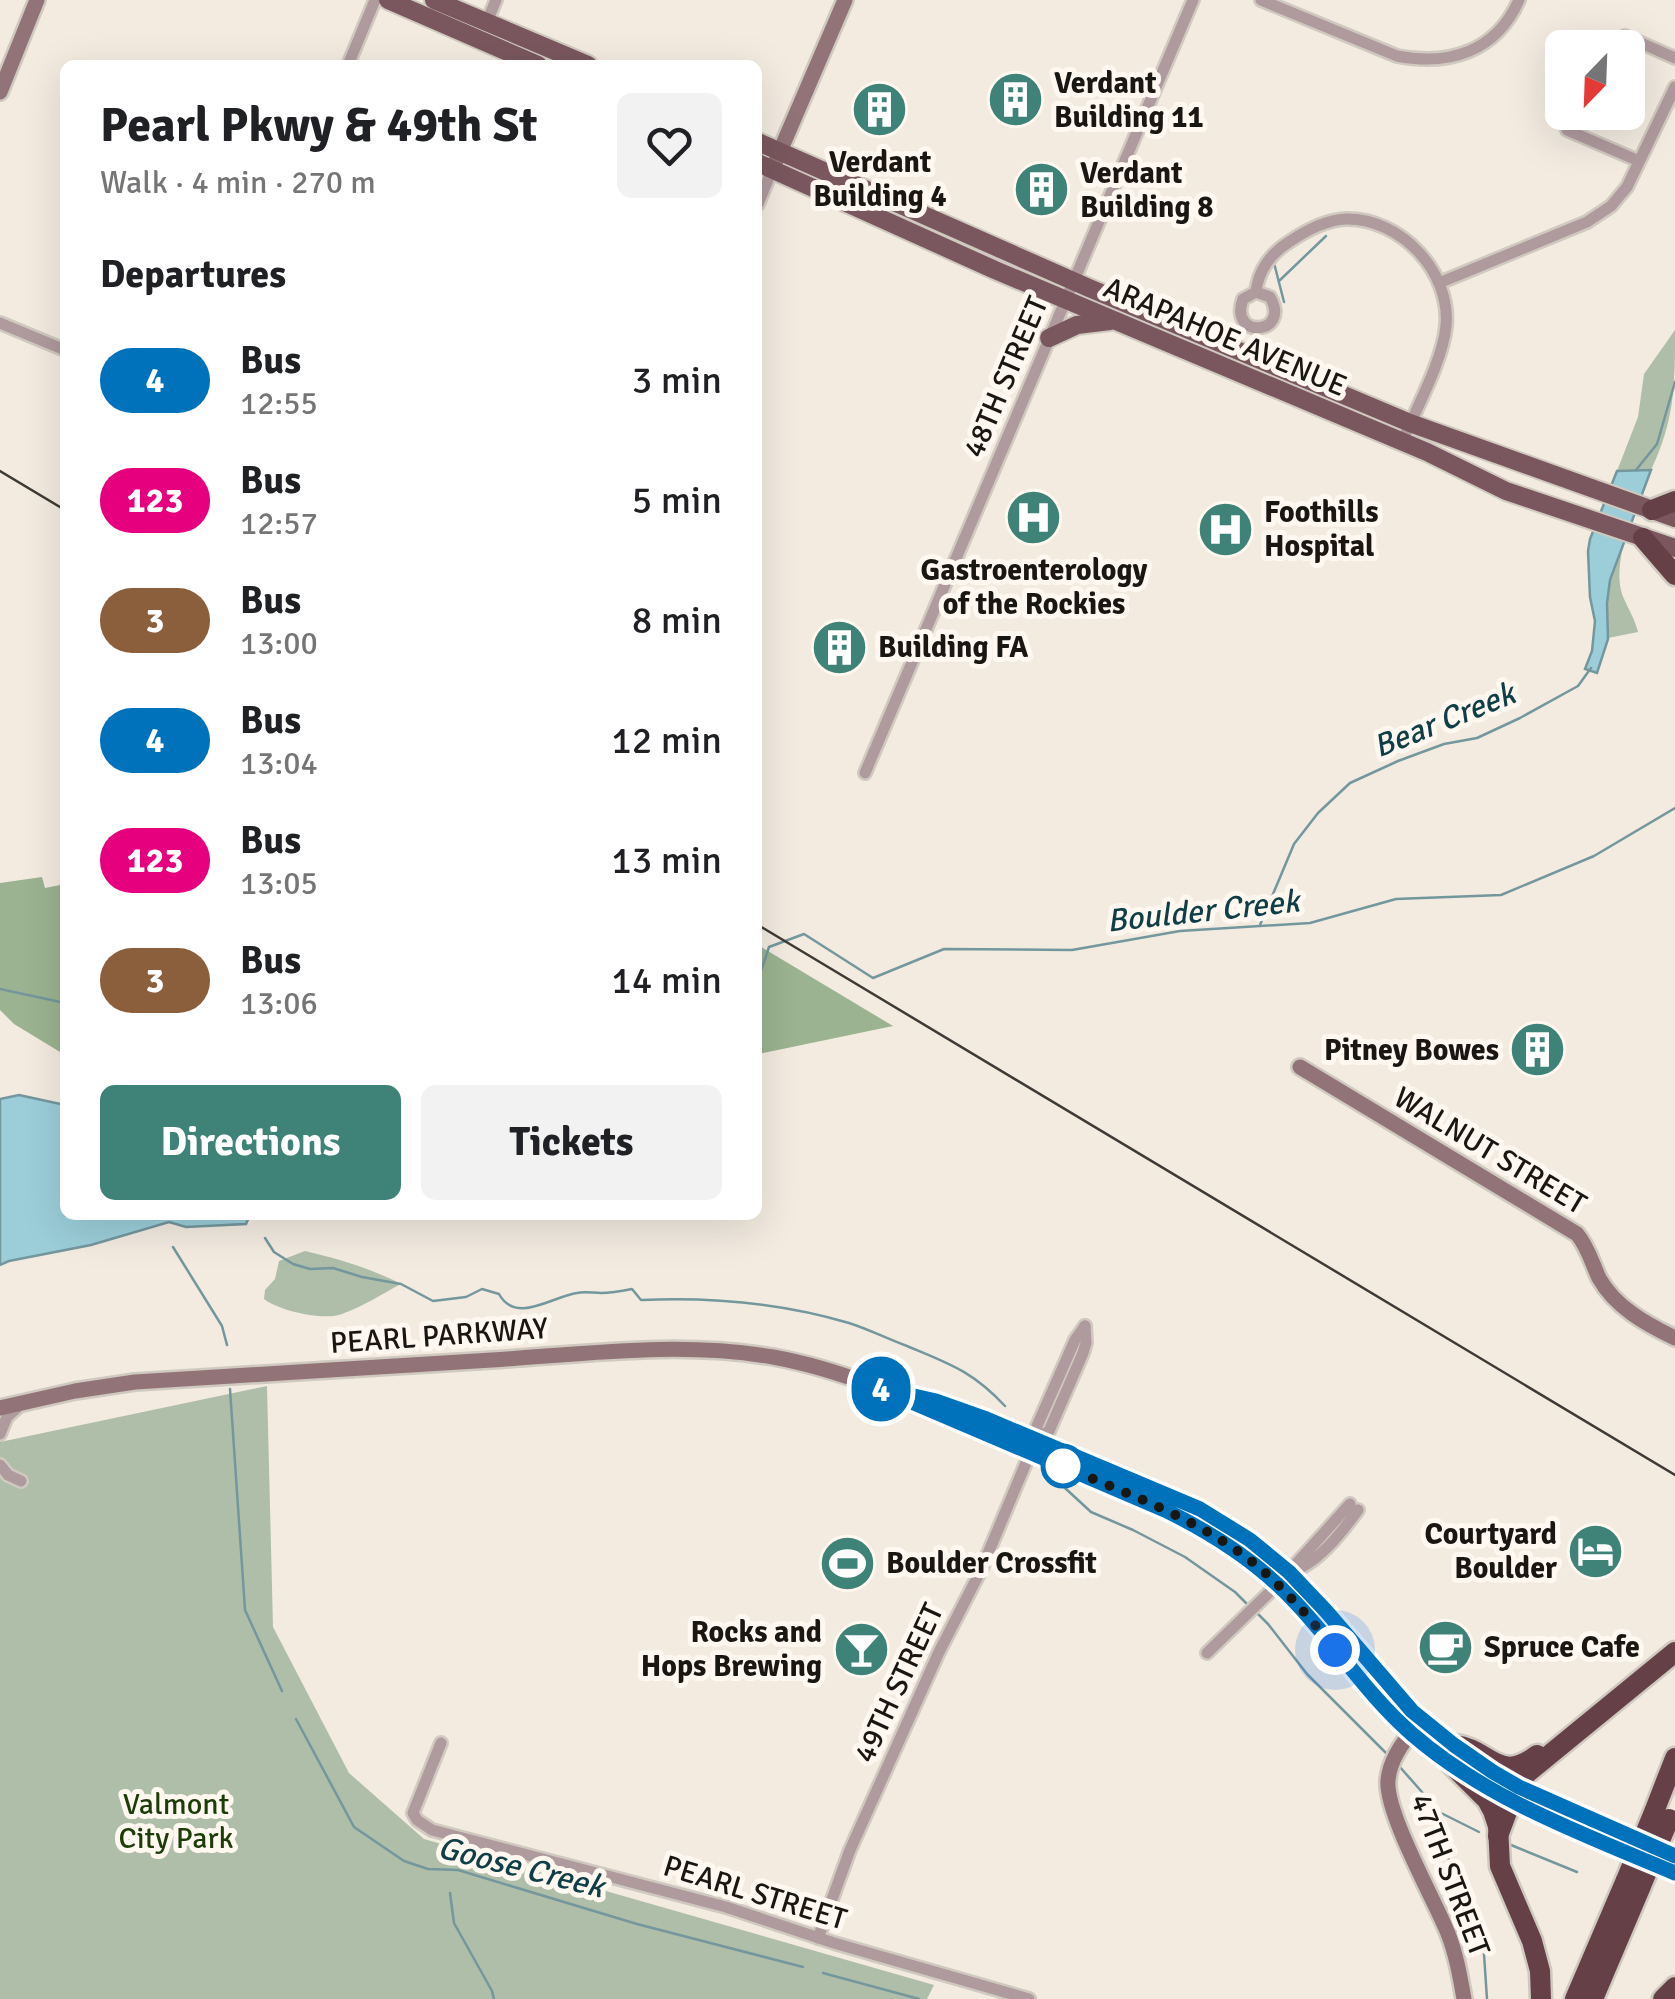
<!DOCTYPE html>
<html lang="en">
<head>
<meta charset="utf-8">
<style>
	:root { --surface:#fff; --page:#f2f2f2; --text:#202124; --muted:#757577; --accent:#3f8378 }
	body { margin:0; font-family:Signika,sans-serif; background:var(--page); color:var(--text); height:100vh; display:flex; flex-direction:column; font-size:38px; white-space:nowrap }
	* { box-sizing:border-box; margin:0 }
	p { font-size:32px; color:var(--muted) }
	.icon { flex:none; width:55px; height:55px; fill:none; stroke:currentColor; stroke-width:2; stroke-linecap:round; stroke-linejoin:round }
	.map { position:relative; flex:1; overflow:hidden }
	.sheet { position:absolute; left:60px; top:60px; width:702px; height:1160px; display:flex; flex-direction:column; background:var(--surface); border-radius:15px; box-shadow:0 10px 40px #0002 }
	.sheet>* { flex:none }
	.badge { padding:0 20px; border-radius:32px; font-size:35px; line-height:65px }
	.needle { width:65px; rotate:203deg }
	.buttons { position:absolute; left:1545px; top:30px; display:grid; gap:20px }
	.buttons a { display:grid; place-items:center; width:100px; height:100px; border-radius:15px; background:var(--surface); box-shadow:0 10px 40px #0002; font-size:50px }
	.you { position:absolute; width:50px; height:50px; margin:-25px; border:8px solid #fff; border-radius:50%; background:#1a73e8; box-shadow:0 0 0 15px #1a73e833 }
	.map>.badge { position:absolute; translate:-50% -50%; box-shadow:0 0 0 5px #fff }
	h2 { padding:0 40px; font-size:38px; line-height:90px }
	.round { display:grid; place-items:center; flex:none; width:105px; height:105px; border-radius:15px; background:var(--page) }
	.head { display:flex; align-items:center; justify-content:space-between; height:170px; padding:0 40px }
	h1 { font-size:48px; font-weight:700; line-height:75px }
	.action { display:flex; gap:20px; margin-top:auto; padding:20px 40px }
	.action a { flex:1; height:115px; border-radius:15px; background:var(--accent); color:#fff; font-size:40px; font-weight:700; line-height:115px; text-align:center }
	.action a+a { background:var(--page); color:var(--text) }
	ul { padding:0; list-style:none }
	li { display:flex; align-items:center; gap:30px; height:120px; padding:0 40px }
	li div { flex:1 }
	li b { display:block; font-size:38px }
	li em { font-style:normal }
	li .badge { min-width:110px; font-weight:700; text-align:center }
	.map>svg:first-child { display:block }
</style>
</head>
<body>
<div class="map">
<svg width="1675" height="1999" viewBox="0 0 1675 1999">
	<rect width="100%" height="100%" fill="#f3ebe0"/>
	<g fill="#afbea8">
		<path d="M 1675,330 C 1675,386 1675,419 1651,470 L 1617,471 L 1638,417 L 1644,374 Z"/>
		<path d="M 1622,551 C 1619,567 1617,586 1625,601 C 1630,612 1635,620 1638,632 L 1608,638 L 1608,588 Z"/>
		<path d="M 305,1251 C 339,1259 370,1268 401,1284 C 382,1294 362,1307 342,1314 C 325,1321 279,1311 264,1299 L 265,1290 L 275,1279 L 279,1261 Z"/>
		<path d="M 267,1386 L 273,1627 L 349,1773 L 424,1839 L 934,1985 L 927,1999 L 0,1999 L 0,1442 Z"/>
	</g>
	<g fill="#9bb390">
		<path d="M 42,877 L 45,888 L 65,884 L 65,1055 L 14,1024 L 0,1010 L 0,883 Z"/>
		<path d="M 758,945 L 893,1026 L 758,1054 Z"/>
	</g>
	<g fill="#9bced9" stroke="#74979e" stroke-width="2.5">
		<path d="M 1651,470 L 1610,580 L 1607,603 L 1608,639 L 1597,673 L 1585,669 L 1592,651 L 1595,621 L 1590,597 L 1588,551 L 1590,539 L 1617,471 Z"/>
		<path d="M 19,1095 L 65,1105 L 65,1215 L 250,1215 L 246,1224 L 186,1227 L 169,1222 L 91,1245 L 9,1261 L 0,1265 L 0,1099 Z"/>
	</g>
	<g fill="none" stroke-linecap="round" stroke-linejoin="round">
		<g stroke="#74979e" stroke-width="2.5">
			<path d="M 1274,263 L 1284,302"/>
			<path d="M 1279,281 L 1326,236"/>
			<path d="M 1636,470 L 1657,444 L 1675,382"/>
			<path d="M 1260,925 L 1294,844 L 1318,813 L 1350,783 L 1398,761 L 1444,744 L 1477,738 L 1520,718 L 1578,686 L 1591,668"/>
			<path d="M 758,980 L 769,947 L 804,934 L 873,978 L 944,949 L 1072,950 L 1180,931 L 1310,923 L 1396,899 L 1501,895 L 1594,856 L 1675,808"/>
			<path d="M 0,989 L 65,1003"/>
			<path d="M 265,1238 L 274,1252 L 293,1264 L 310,1269 L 333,1268 L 362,1277 L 401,1284 L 433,1301 L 466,1297 L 482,1289 L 499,1294 C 516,1325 553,1296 577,1293 C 584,1291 593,1293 601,1293 C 611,1293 622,1291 632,1289 L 641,1300 C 710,1297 782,1303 849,1323 C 868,1329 888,1339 907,1346 C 950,1364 972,1371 1005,1406"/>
			<path d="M 173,1247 L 222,1326 L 227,1345"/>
			<path d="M 230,1389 L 245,1610 L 282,1691"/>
			<path d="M 1065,1488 L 1091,1512 L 1133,1530 L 1185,1557 L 1235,1592 L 1250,1607"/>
			<path d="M 1256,1612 L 1268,1624 L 1307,1674 L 1390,1757"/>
			<path d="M 296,1719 L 354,1827 L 404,1861 L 428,1869 L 458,1870 L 637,1924 L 803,1967"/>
			<path d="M 1399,1766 L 1422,1792 L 1429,1806 L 1484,1954 L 1487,1999"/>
			<path d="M 1431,1808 L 1479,1832"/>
			<path d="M 1511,1845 L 1577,1872"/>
			<path d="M 450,1893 L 454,1923 L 492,1991 L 494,1999"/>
			<path d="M 823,1973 L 919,1999"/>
		</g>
		<defs>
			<g id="street">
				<path d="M 1261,0 L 1397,56 C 1449,66 1496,52 1519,0"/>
				<path d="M 487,22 L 496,0"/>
				<path d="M 1625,36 L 1675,58"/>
				<path d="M 348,65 L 375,0"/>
				<path d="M 1567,130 L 1639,161"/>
				<path d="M 758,204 L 772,170"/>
				<path d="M 1439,283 L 1587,222 L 1611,206 L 1627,187 L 1675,87"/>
				<path d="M 1256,292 L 1270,297 C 1292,335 1228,340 1243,299 L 1256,292 C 1258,271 1271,253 1289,242 C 1305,231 1326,220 1346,219 C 1401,218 1451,272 1446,326 C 1443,360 1416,409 1402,442"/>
				<path d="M 0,323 L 65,350"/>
				<path d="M 865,773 L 1193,0"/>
				<path d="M 0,1434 L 7,1417 L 20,1405"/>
				<path d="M 1036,1439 L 1049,1431 L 1083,1353 L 1086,1343 L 1085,1326"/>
				<path d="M 0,1465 L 8,1475 L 21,1481"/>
				<path d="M 1289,1572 C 1316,1566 1342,1532 1358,1510"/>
				<path d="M 1207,1653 L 1278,1584 L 1350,1504"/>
				<path d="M 441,1743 L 413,1813 L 417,1820 L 432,1830 L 726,1907 L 834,1943 L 1029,1999"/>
				<path d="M 818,1938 L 850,1850 L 939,1652 L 981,1570 L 1036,1439 L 1037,1426 L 1075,1340 L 1085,1326"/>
			</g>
			<g id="secondary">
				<path d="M 0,92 L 37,0"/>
				<path d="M 772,170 L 845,0"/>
				<path d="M 1300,1067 L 1577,1234 C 1588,1247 1592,1263 1599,1278 C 1615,1307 1646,1324 1675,1338"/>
				<path d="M 917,1397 C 969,1408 1017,1431 1066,1452 C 1146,1485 1229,1514 1292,1575 C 1336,1617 1370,1669 1413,1712 C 1427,1726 1444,1738 1460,1750"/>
				<path d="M 0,1408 L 75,1391 L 135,1382 C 254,1374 373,1368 492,1360 C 585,1354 680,1341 773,1357 C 862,1373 945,1417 1028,1452 C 1098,1481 1173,1507 1236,1550 C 1307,1600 1348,1678 1412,1734 C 1489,1801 1584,1833 1675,1873"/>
				<path d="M 1417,1726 C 1403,1741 1390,1759 1388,1780 C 1385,1812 1433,1897 1447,1931 C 1456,1953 1460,1976 1464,1999"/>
				<path d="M 1479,1763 L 1519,1787 L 1675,1855"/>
			</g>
			<g id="primary">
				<path d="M 388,0 L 538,65"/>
				<path d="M 434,0 L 588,65"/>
				<path d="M 758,142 L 1089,288 L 1410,423 L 1675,518"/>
				<path d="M 758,163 L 995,270 L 1427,452 L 1506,491 L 1675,548"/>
				<path d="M 1049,338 L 1077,325 L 1110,321"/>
			</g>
			<g id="highway">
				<path d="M 1652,510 L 1675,501"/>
				<path d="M 1643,538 L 1675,575"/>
				<path d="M 1454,1745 C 1489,1748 1498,1785 1537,1755"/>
				<path d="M 1452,1765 L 1487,1800 L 1493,1811 L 1498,1826 L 1500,1866 L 1532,1941 L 1540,1971 L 1541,1999"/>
				<path d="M 1654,1812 L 1675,1758"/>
				<path d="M 1498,1836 L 1507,1812 L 1526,1774 L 1675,1652"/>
				<path d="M 1575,1999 L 1626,1880"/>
				<path d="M 1593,1999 L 1641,1886"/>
				<path d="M 1663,1999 L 1675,1987"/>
			</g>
		</defs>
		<use href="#street" stroke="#d0c9bf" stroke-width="16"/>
		<use href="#secondary" stroke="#d0c9bf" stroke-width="20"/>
		<use href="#primary" stroke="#d0c9bf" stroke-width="22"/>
		<use href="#highway" stroke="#d0c9bf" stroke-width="25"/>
		<use href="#street" stroke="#af9a9e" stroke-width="11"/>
		<use href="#secondary" stroke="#917378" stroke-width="15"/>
		<use href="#primary" stroke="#7a575e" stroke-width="18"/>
		<use href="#highway" stroke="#664047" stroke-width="20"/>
		<g stroke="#3e3a35" stroke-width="2.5">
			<path d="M 0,471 L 65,510"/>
			<path d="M 758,925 L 1675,1475"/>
		</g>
		<defs>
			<g id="highway-bridge">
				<path d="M 1626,1880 L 1654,1812"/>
				<path d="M 1641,1886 L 1669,1819"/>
			</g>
		</defs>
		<use href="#highway-bridge" stroke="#d0c9bf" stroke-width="25" stroke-linecap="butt"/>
		<use href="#highway-bridge" stroke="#664047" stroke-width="20"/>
	</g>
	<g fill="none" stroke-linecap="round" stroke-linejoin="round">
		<defs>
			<path id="line" d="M 1675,1856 L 1519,1787 L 1493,1772 L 1454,1745 L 1412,1711 L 1326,1611 L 1289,1572 L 1250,1540 L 1200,1509 L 984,1418 L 936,1401 L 879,1388 L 1165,1510 C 1214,1534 1258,1562 1295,1602 C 1336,1645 1367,1695 1412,1734 C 1488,1800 1583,1834 1675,1873"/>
		</defs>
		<use href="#line" stroke="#fff" stroke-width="22"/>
		<use href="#line" stroke="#0072bc" stroke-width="15"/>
		<path stroke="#1a1713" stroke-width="10" stroke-dasharray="0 18" d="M 1063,1466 L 1053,1462 C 1122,1492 1196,1517 1255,1564 C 1285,1589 1311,1619 1335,1650"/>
	</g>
	<defs>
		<symbol id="building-disc" viewBox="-11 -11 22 22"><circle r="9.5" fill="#3f8378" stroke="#fff8f0"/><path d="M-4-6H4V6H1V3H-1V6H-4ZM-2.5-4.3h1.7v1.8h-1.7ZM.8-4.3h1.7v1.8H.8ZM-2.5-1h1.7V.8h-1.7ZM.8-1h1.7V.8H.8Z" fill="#fff"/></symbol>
		<symbol id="hospital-disc" viewBox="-11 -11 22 22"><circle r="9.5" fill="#3f8378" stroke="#fff8f0"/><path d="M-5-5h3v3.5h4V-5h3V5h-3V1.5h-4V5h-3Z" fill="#fff"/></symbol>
		<symbol id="hotel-disc" viewBox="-11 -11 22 22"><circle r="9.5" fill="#3f8378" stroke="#fff8f0"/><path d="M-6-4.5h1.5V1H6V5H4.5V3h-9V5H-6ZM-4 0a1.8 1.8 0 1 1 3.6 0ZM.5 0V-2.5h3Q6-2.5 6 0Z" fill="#fff"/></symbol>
		<symbol id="stadium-disc" viewBox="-11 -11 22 22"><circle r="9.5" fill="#3f8378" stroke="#fff8f0"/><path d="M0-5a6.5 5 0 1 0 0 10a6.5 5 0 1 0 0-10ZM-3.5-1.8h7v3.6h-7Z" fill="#fff"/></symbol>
		<symbol id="cafe-disc" viewBox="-11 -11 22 22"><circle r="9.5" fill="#3f8378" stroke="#fff8f0"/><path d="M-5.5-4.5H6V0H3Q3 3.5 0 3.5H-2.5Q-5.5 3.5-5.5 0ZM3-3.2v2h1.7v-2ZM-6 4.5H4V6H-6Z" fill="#fff"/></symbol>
		<symbol id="bar-disc" viewBox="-11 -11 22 22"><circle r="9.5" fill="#3f8378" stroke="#fff8f0"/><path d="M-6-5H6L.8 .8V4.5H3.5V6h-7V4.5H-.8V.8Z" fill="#fff"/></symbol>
	</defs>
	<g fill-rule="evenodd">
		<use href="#building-disc" x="984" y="68" width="63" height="63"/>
		<use href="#building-disc" x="848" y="78" width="63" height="63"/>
		<use href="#building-disc" x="1010" y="158" width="63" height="63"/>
		<use href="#hospital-disc" x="1002" y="486" width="63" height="63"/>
		<use href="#hospital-disc" x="1194" y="498" width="63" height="63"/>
		<use href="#building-disc" x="808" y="616" width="63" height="63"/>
		<use href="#building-disc" x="1506" y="1018" width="63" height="63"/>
		<use href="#hotel-disc" x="1564" y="1520" width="63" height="63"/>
		<use href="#stadium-disc" x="816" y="1532" width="63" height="63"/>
		<use href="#cafe-disc" x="1414" y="1616" width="63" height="63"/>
		<use href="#bar-disc" x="830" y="1618" width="63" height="63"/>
	</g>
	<circle fill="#fff" stroke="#0072bc" stroke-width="5" cx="1063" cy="1466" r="20"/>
	<g text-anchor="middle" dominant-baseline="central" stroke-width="10" stroke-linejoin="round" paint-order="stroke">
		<g font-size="30" font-weight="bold" fill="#1a1713" stroke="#fff8f0" text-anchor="start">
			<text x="1054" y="83">Verdant<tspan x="1054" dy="34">Building 11</tspan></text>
			<text x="880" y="162" text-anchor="middle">Verdant<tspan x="880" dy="34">Building 4</tspan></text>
			<text x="1080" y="173">Verdant<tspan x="1080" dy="34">Building 8</tspan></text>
			<text x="1264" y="512">Foothills<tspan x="1264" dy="34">Hospital</tspan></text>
			<text x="1034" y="570" text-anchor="middle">Gastroenterology<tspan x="1034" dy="34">of the Rockies</tspan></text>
			<text x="878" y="647">Building FA</text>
			<text x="1499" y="1050" text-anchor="end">Pitney Bowes</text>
			<text x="1557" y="1534" text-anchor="end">Courtyard<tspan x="1557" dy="34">Boulder</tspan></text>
			<text x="886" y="1563">Boulder Crossfit</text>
			<text x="822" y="1632" text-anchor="end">Rocks and<tspan x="822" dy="34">Hops Brewing</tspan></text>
			<text x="1484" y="1647">Spruce Cafe</text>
		</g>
		<g font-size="30" fill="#1a1713" stroke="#fff8f0">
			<text transform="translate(1225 337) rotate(23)">ARAPAHOE AVENUE</text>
			<text transform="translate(1006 377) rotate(-67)">48TH STREET</text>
			<text transform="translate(1490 1151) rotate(31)">WALNUT STREET</text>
			<text transform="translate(439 1336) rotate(-4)">PEARL PARKWAY</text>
			<text transform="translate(899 1683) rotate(-65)">49TH STREET</text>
			<text transform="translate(1450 1875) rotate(69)">47TH STREET</text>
			<text transform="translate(755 1893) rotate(17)">PEARL STREET</text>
		</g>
		<g font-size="30" fill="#1c3c08" stroke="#fff8f0">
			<text x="176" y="1804">Valmont<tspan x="176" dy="34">City Park</tspan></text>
		</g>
		<g font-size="32" font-style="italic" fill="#0f3e47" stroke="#fff8f0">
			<text transform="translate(1444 720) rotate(-22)">Bear Creek</text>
			<text transform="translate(1203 911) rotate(-6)">Boulder Creek</text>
			<text transform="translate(521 1867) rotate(14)">Goose Creek</text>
		</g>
	</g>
</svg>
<div class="buttons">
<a><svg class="needle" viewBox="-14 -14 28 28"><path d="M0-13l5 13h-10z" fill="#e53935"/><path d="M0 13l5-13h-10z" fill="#757577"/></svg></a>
</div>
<div class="you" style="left:1335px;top:1650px"></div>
<b class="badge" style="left:881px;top:1389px;background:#0072bc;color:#fff">4</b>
<section class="sheet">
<div class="head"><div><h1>Pearl Pkwy &amp; 49th St</h1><p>Walk · 4 min · 270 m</p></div><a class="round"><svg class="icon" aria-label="heart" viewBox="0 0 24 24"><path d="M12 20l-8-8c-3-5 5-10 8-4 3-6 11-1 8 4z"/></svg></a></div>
<h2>Departures</h2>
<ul>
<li><span class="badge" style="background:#0072bc;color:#fff">4</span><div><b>Bus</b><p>12:55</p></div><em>3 min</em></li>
<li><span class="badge" style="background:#e6007e;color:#fff">123</span><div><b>Bus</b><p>12:57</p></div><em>5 min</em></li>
<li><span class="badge" style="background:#8b5e3c;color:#fff">3</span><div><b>Bus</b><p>13:00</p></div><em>8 min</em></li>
<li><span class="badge" style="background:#0072bc;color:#fff">4</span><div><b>Bus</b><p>13:04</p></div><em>12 min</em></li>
<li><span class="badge" style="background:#e6007e;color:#fff">123</span><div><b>Bus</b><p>13:05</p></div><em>13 min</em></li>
<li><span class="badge" style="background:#8b5e3c;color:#fff">3</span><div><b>Bus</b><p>13:06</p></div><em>14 min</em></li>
</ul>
<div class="action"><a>Directions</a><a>Tickets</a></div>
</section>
</div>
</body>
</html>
